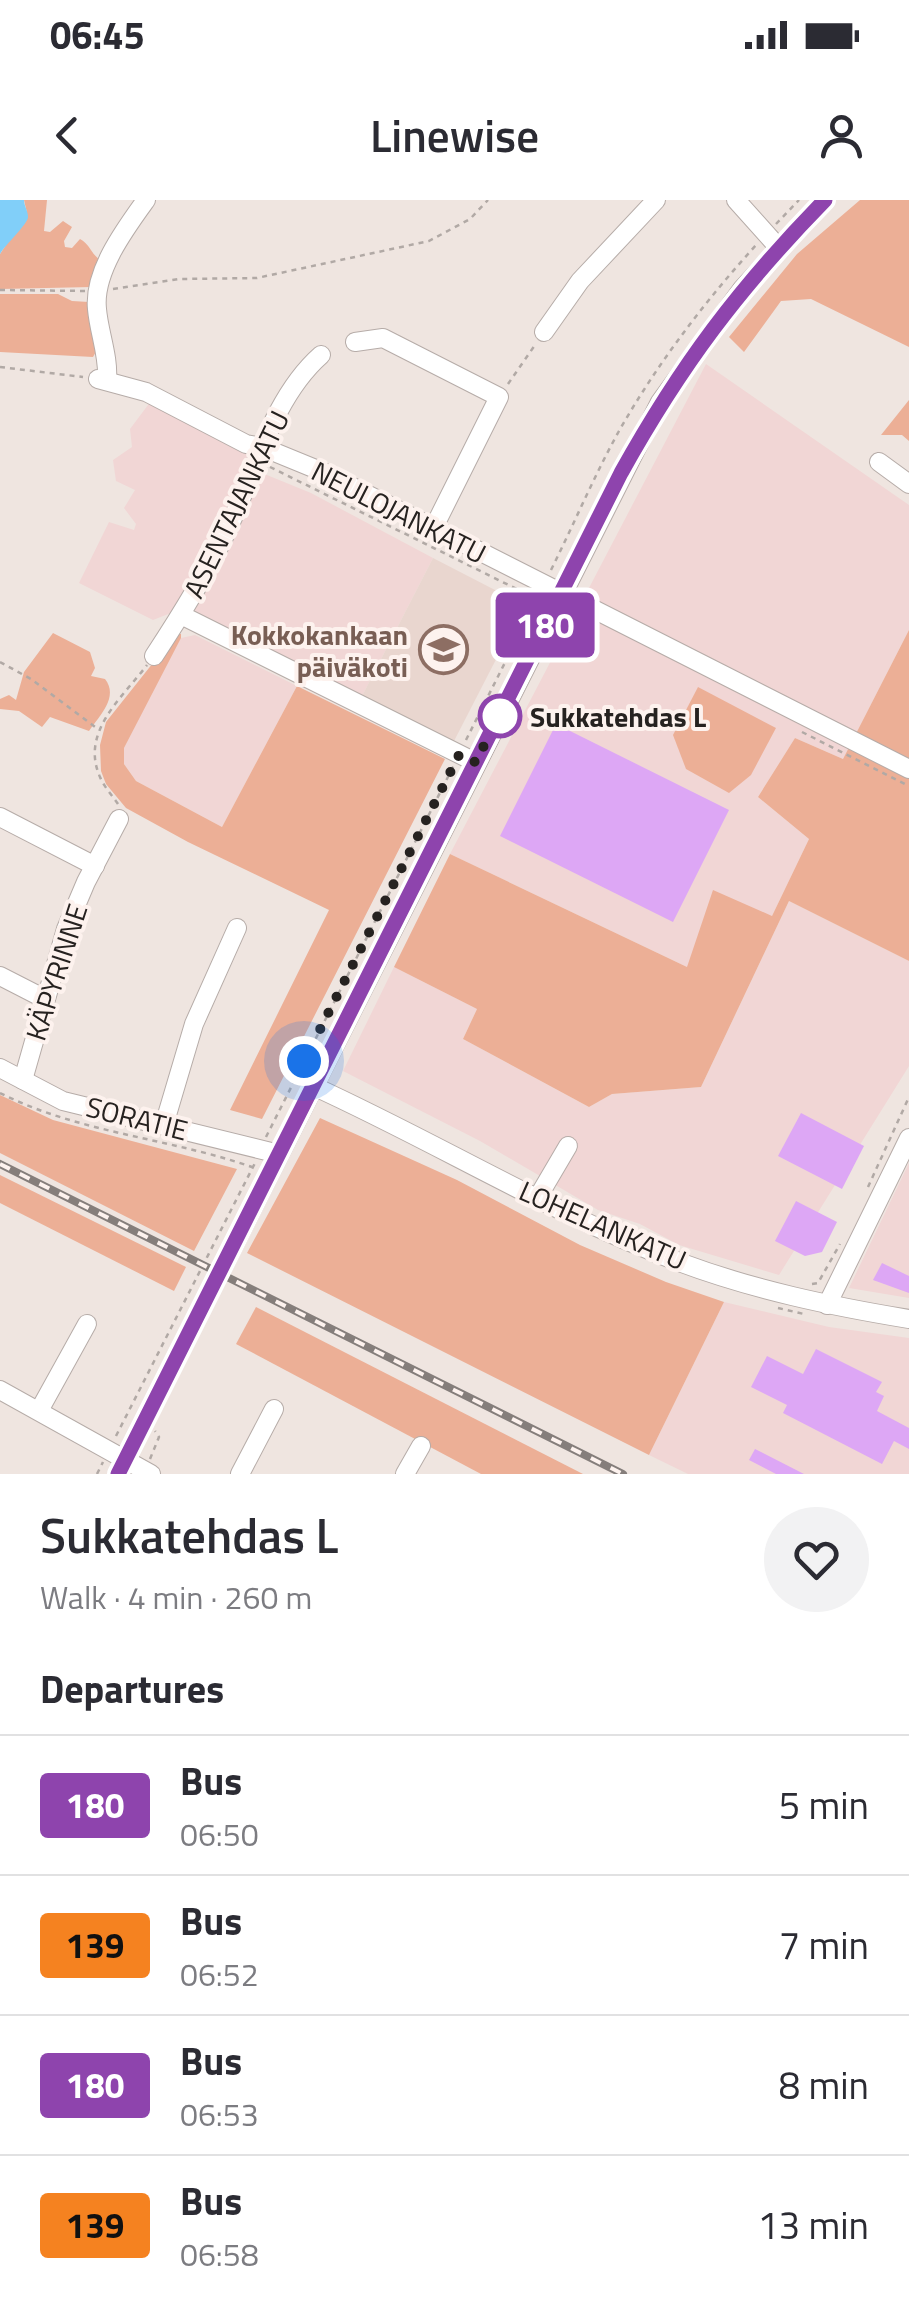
<!DOCTYPE html>
<html lang="en">
<head>
<meta charset="utf-8">
<style>
	:root { --surface:#fff; --page:#f2f2f3; --text:#2b2b33; --muted:#7c7c81; --line:#e1e1e2 }
	body { margin:0; font-family:"Titillium Web",sans-serif; background:var(--page); color:var(--text); height:100vh; display:flex; flex-direction:column; font-size:38px; white-space:nowrap }
	* { box-sizing:border-box; margin:0 }
	p { font-size:32px; color:var(--muted) }
	.icon { flex:none; width:55px; height:55px; fill:none; stroke:currentColor; stroke-width:2; stroke-linecap:round; stroke-linejoin:round }
	.map { position:relative; height:1274px; overflow:hidden }
	.drawer { display:flex; flex-direction:column; background:var(--surface); flex:1 }
	.drawer>* { flex:none }
	.badge { padding:0 20px; border-radius:8px; font-size:35px; line-height:65px }
	.you { position:absolute; width:50px; height:50px; margin:-25px; border:8px solid #fff; border-radius:50%; background:#1a73e8; box-shadow:0 0 0 15px #1a73e833 }
	.map>.badge { position:absolute; translate:-50% -50%; box-shadow:0 0 0 5px #fff }
	h2 { padding:0 40px; font-size:38px; line-height:90px }
	.round { display:grid; place-items:center; flex:none; width:105px; height:105px; border-radius:52px; background:var(--page) }
	.overview { display:flex; align-items:center; justify-content:space-between; height:170px; padding:0 40px }
	h1 { font-size:48px; font-weight:600; line-height:75px }
	ul { padding:0; list-style:none }
	li { display:flex; align-items:center; gap:30px; height:140px; padding:0 40px; border-top:2px solid var(--line) }
	li div { flex:1 }
	li b { display:block; font-size:38px }
	li em { font-style:normal }
	li .badge { min-width:110px; font-weight:700; text-align:center }
	.status { display:flex; justify-content:space-between; align-items:center; height:70px; padding:0 50px; background:var(--surface); direction:ltr }
	.status svg { height:28px; fill:currentColor }
	header { display:flex; justify-content:space-between; align-items:center; height:130px; padding:0 40px; background:var(--surface); font-size:45px; font-weight:600 }
	.map>svg:first-child { display:block }
</style>
</head>
<body>
<div class="status"><b>06:45</b><svg viewBox="0 0 49 12"><path d="M0 12V9h3v3zM5 12V6h3v6zM10 12V3h3v9zM15 12V0h3v12zM26 1h20v11H26zM47 4h2v5h-2z"/></svg></div>
<header><svg class="icon" aria-label="back" viewBox="0 0 24 24"><path d="M15 5l-7 7 7 7"/></svg>Linewise<svg class="icon" aria-label="person" viewBox="0 0 24 24"><circle cx="12" cy="8" r="4"/><path d="M4 21q1-7 8-7t8 7"/></svg></header>
<div class="map">
<svg width="909" height="1274" viewBox="0 0 909 1274">
	<rect width="100%" height="100%" fill="#efe5e0"/>
	<g fill="#f1d6d5">
		<path d="M 706,164 L 909,305 L 909,430 L 843,559 L 795,538 L 758,597 L 809,639 L 772,716 L 687,767 L 450,654 Z"/>
		<path d="M 151,201 L 256,255 L 250,268 L 311,293 L 433,358 L 362,496 L 181,409 L 153,420 L 79,383 L 109,322 L 134,330 L 136,324 L 124,308 L 135,290 L 116,281 L 113,260 L 132,247 L 130,229 Z"/>
		<path d="M 195,435 L 297,486 L 222,627 L 136,581 L 124,564 L 124,548 L 174,448 L 181,438 Z"/>
		<path d="M 789,701 L 909,761 L 909,866 L 779,1075 L 679,1045 L 640,1024 L 598,1010 L 480,941 L 343,871 L 394,767 L 477,809 L 463,839 L 589,907 L 612,894 L 701,887 Z"/>
		<path d="M 909,963 L 909,1098 L 849,1088 Z"/>
		<path d="M 724,1102 L 829,1127 L 909,1138 L 909,1274 L 688,1274 L 649,1255 Z"/>
	</g>
	<path fill="#e9d6cf" d="M 433,358 L 524,405 L 453,543 L 362,496 Z"/>
	<g fill="#ecaf96">
		<path d="M 24,0 L 47,0 L 44,31 L 50,32 L 63,21 L 72,27 L 64,41 L 65,47 L 72,48 L 80,39 C 91,45 90,54 103,62 L 92,87 L 0,89 L 0,54 L 27,13 Z"/>
		<path d="M 860,0 L 909,0 L 909,147 L 811,99 L 781,101 L 744,152 L 729,137 L 797,54 Z"/>
		<path d="M 0,94 L 58,94 L 72,101 L 89,102 L 98,148 L 93,157 L 0,152 Z"/>
		<path d="M 909,200 L 909,241 L 902,235 L 881,235 Z"/>
		<path d="M 909,430 L 909,761 L 789,701 L 701,887 L 612,894 L 589,907 L 463,839 L 477,809 L 394,767 L 450,654 L 687,767 L 713,690 L 772,716 L 809,639 L 758,597 L 795,538 L 843,559 Z"/>
		<path d="M 53,433 L 90,452 L 95,468 L 91,476 L 105,479 C 119,497 100,515 89,531 L 50,517 L 42,527 L 19,511 L 0,509 L 0,499 L 9,495 L 16,500 L 24,472 Z"/>
		<path d="M 176,434 L 181,434 L 181,438 L 124,548 L 124,564 L 136,581 L 222,627 L 297,486 L 445,559 L 262,919 L 230,910 L 329,710 L 188,642 L 126,608 L 106,584 L 101,571 L 100,545 L 106,522 Z"/>
		<path d="M 698,487 L 776,528 L 751,575 L 729,593 L 686,569 L 673,535 Z"/>
		<path d="M 0,895 L 53,920 L 237,969 L 194,1051 L 0,953 Z"/>
		<path d="M 320,918 L 457,980 L 580,1045 L 666,1082 L 724,1102 L 649,1255 L 247,1053 Z"/>
		<path d="M 0,975 L 186,1067 L 174,1091 L 0,1003 Z"/>
		<path d="M 256,1107 L 583,1274 L 481,1274 L 236,1144 Z"/>
	</g>
	<path fill="#81cff9" d="M 0,0 L 24,0 C 24,6 28,11 28,17 C 28,24 5,45 0,54 Z"/>
	<g fill="#dda7f5">
		<path d="M 556,524 L 729,610 L 673,722 L 500,636 Z"/>
		<path d="M 801,913 L 864,946 L 842,989 L 778,956 Z"/>
		<path d="M 796,1001 L 837,1022 L 822,1052 L 805,1056 L 775,1041 Z"/>
		<path d="M 882,1063 L 909,1076 L 909,1093 L 873,1080 Z"/>
		<path d="M 816,1149 L 882,1182 L 876,1192 L 884,1196 L 877,1211 L 909,1228 L 909,1249 L 894,1241 L 882,1264 L 783,1213 L 787,1205 L 751,1187 L 767,1156 L 803,1174 Z"/>
		<path d="M 755,1249 L 804,1274 L 776,1274 L 749,1260 Z"/>
	</g>
	<g fill="none" stroke-linecap="round" stroke-linejoin="round">
		<defs>
			<g id="minor">
				<path d="M 736,0 L 778,47"/>
				<path d="M 544,132 L 580,81 L 656,0"/>
				<path d="M 355,142 L 383,138 L 499,197 L 433,329"/>
				<path d="M 98,179 L 146,192 L 246,244 L 262,247 L 323,272 L 909,569"/>
				<path d="M 107,181 C 109,156 99,133 97,109 C 93,72 125,29 146,0"/>
				<path d="M 879,262 L 909,284"/>
				<path d="M 181,415 L 475,562"/>
				<path d="M 154,456 C 179,418 204,378 224,337 C 254,278 270,200 321,155"/>
				<path d="M 0,617 L 95,666"/>
				<path d="M 0,776 L 45,799"/>
				<path d="M 0,868 L 63,901 L 279,954"/>
				<path d="M 23,880 L 66,729 L 86,682 L 119,619"/>
				<path d="M 313,886 C 436,942 553,1014 679,1062 C 754,1090 830,1106 909,1119"/>
				<path d="M 164,925 L 194,824 L 237,728"/>
				<path d="M 538,997 L 568,946"/>
				<path d="M 827,1105 L 909,938"/>
				<path d="M 0,1190 L 151,1274"/>
				<path d="M 40,1209 L 87,1124"/>
				<path d="M 118,1274 L 660,202 L 742,89 L 825,0"/>
				<path d="M 240,1274 L 274,1209"/>
				<path d="M 405,1274 L 421,1246"/>
			</g>
		</defs>
		<use href="#minor" stroke="#b6aca8" stroke-width="20"/>
		<g stroke="#b1a9a5" stroke-width="2.5" stroke-dasharray="5 5" stroke-linecap="butt">
			<path d="M 776,24 L 799,0"/>
			<path d="M 113,89 L 179,79 L 257,78 L 429,41 L 470,19 L 488,0"/>
			<path d="M 0,90 L 86,91"/>
			<path d="M 0,167 L 83,177"/>
			<path d="M 508,184 L 535,145"/>
			<path d="M 270,267 L 545,403"/>
			<path d="M 551,370 C 574,324 594,276 619,231 C 657,164 705,101 757,44"/>
			<path d="M 0,462 L 31,479 L 98,529"/>
			<path d="M 802,532 L 909,586"/>
			<path d="M 466,540 L 539,395"/>
			<path d="M 118,604 C 112,595 104,587 100,577 C 80,532 122,498 147,465"/>
			<path d="M 0,893 C 79,933 169,938 252,967"/>
			<path d="M 266,937 L 454,565"/>
			<path d="M 868,987 L 909,897"/>
			<path d="M 812,1084 L 818,1083 L 840,1044"/>
			<path d="M 778,1108 L 804,1114"/>
			<path d="M 116,1236 L 255,963"/>
			<path d="M 150,1259 L 159,1237 L 155,1231"/>
			<path d="M 97,1274 L 103,1262"/>
		</g>
		<use href="#minor" stroke="#fff" stroke-width="18"/>
		<defs>
			<path id="rail" d="M 0,964 L 623,1274"/>
		</defs>
		<use href="#rail" stroke="#857e7b" stroke-width="8"/>
		<use href="#rail" stroke="#fdf2ee" stroke-width="4" stroke-dasharray="11" stroke-linecap="butt"/>
	</g>
	<g fill="none" stroke-linecap="round" stroke-linejoin="round">
		<defs>
			<path id="line" d="M 118,1274 L 621,273 C 681,165 739,88 825,0"/>
		</defs>
		<use href="#line" stroke="#fff" stroke-width="22"/>
		<use href="#line" stroke="#8e44ad" stroke-width="15"/>
		<path stroke="#262220" stroke-width="10" stroke-dasharray="0 18" d="M 304,861 L 459,555 L 475,562 L 503,511 L 500,516"/>
	</g>
	<defs>
		<symbol id="school-ring" viewBox="-11 -11 22 22"><circle r="9.5" fill="#fdf2ee" stroke="#8d6e63" stroke-width="1.5"/><path d="M0-5L7-2L0 1L-7-2ZM-4 1L0 2.5L4 1V4Q0 6-4 4Z" fill="#8d6e63"/></symbol>
	</defs>
	<g fill-rule="evenodd">
		<use href="#school-ring" x="416" y="422" width="55" height="55"/>
	</g>
	<circle fill="#fff" stroke="#8e44ad" stroke-width="5" cx="500" cy="516" r="20"/>
	<g text-anchor="middle" dominant-baseline="central" stroke-width="8" stroke-linejoin="round" paint-order="stroke">
		<g font-size="28" fill="#262220" stroke="#fdf2ee">
			<text transform="translate(236 304) rotate(-64)">ASENTAJANKATU</text>
			<text transform="translate(399 312) rotate(27)">NEULOJANKATU</text>
			<text transform="translate(56 772) rotate(-72)">KÄPYRINNE</text>
			<text transform="translate(137 918) rotate(14)">SORATIE</text>
			<text transform="translate(603 1025) rotate(24)">LOHELANKATU</text>
		</g>
		<g font-size="28" font-weight="bold" fill="#785e54" stroke="#fdf2ee" text-anchor="end">
			<text x="408" y="434">Kokkokankaan<tspan x="408" dy="32">päiväkoti</tspan></text>
		</g>
		<g font-size="28" font-weight="bold" fill="#262220" stroke="#fdf2ee" text-anchor="start">
			<text x="530" y="516">Sukkatehdas L</text>
		</g>
	</g>
</svg>
<div class="you" style="left:304px;top:861px"></div>
<b class="badge" style="left:545px;top:425px;background:#8e44ad;color:#fff">180</b>
</div>
<section class="drawer">
<div class="overview"><div><h1>Sukkatehdas L</h1><p>Walk · 4 min · 260 m</p></div><a class="round"><svg class="icon" aria-label="heart" viewBox="0 0 24 24"><path d="M12 20l-8-8c-3-5 5-10 8-4 3-6 11-1 8 4z"/></svg></a></div>
<h2>Departures</h2>
<ul>
<li><span class="badge" style="background:#8e44ad;color:#fff">180</span><div><b>Bus</b><p>06:50</p></div><em>5 min</em></li>
<li><span class="badge" style="background:#f58220;color:#111">139</span><div><b>Bus</b><p>06:52</p></div><em>7 min</em></li>
<li><span class="badge" style="background:#8e44ad;color:#fff">180</span><div><b>Bus</b><p>06:53</p></div><em>8 min</em></li>
<li><span class="badge" style="background:#f58220;color:#111">139</span><div><b>Bus</b><p>06:58</p></div><em>13 min</em></li>
</ul>
</section>
</body>
</html>
